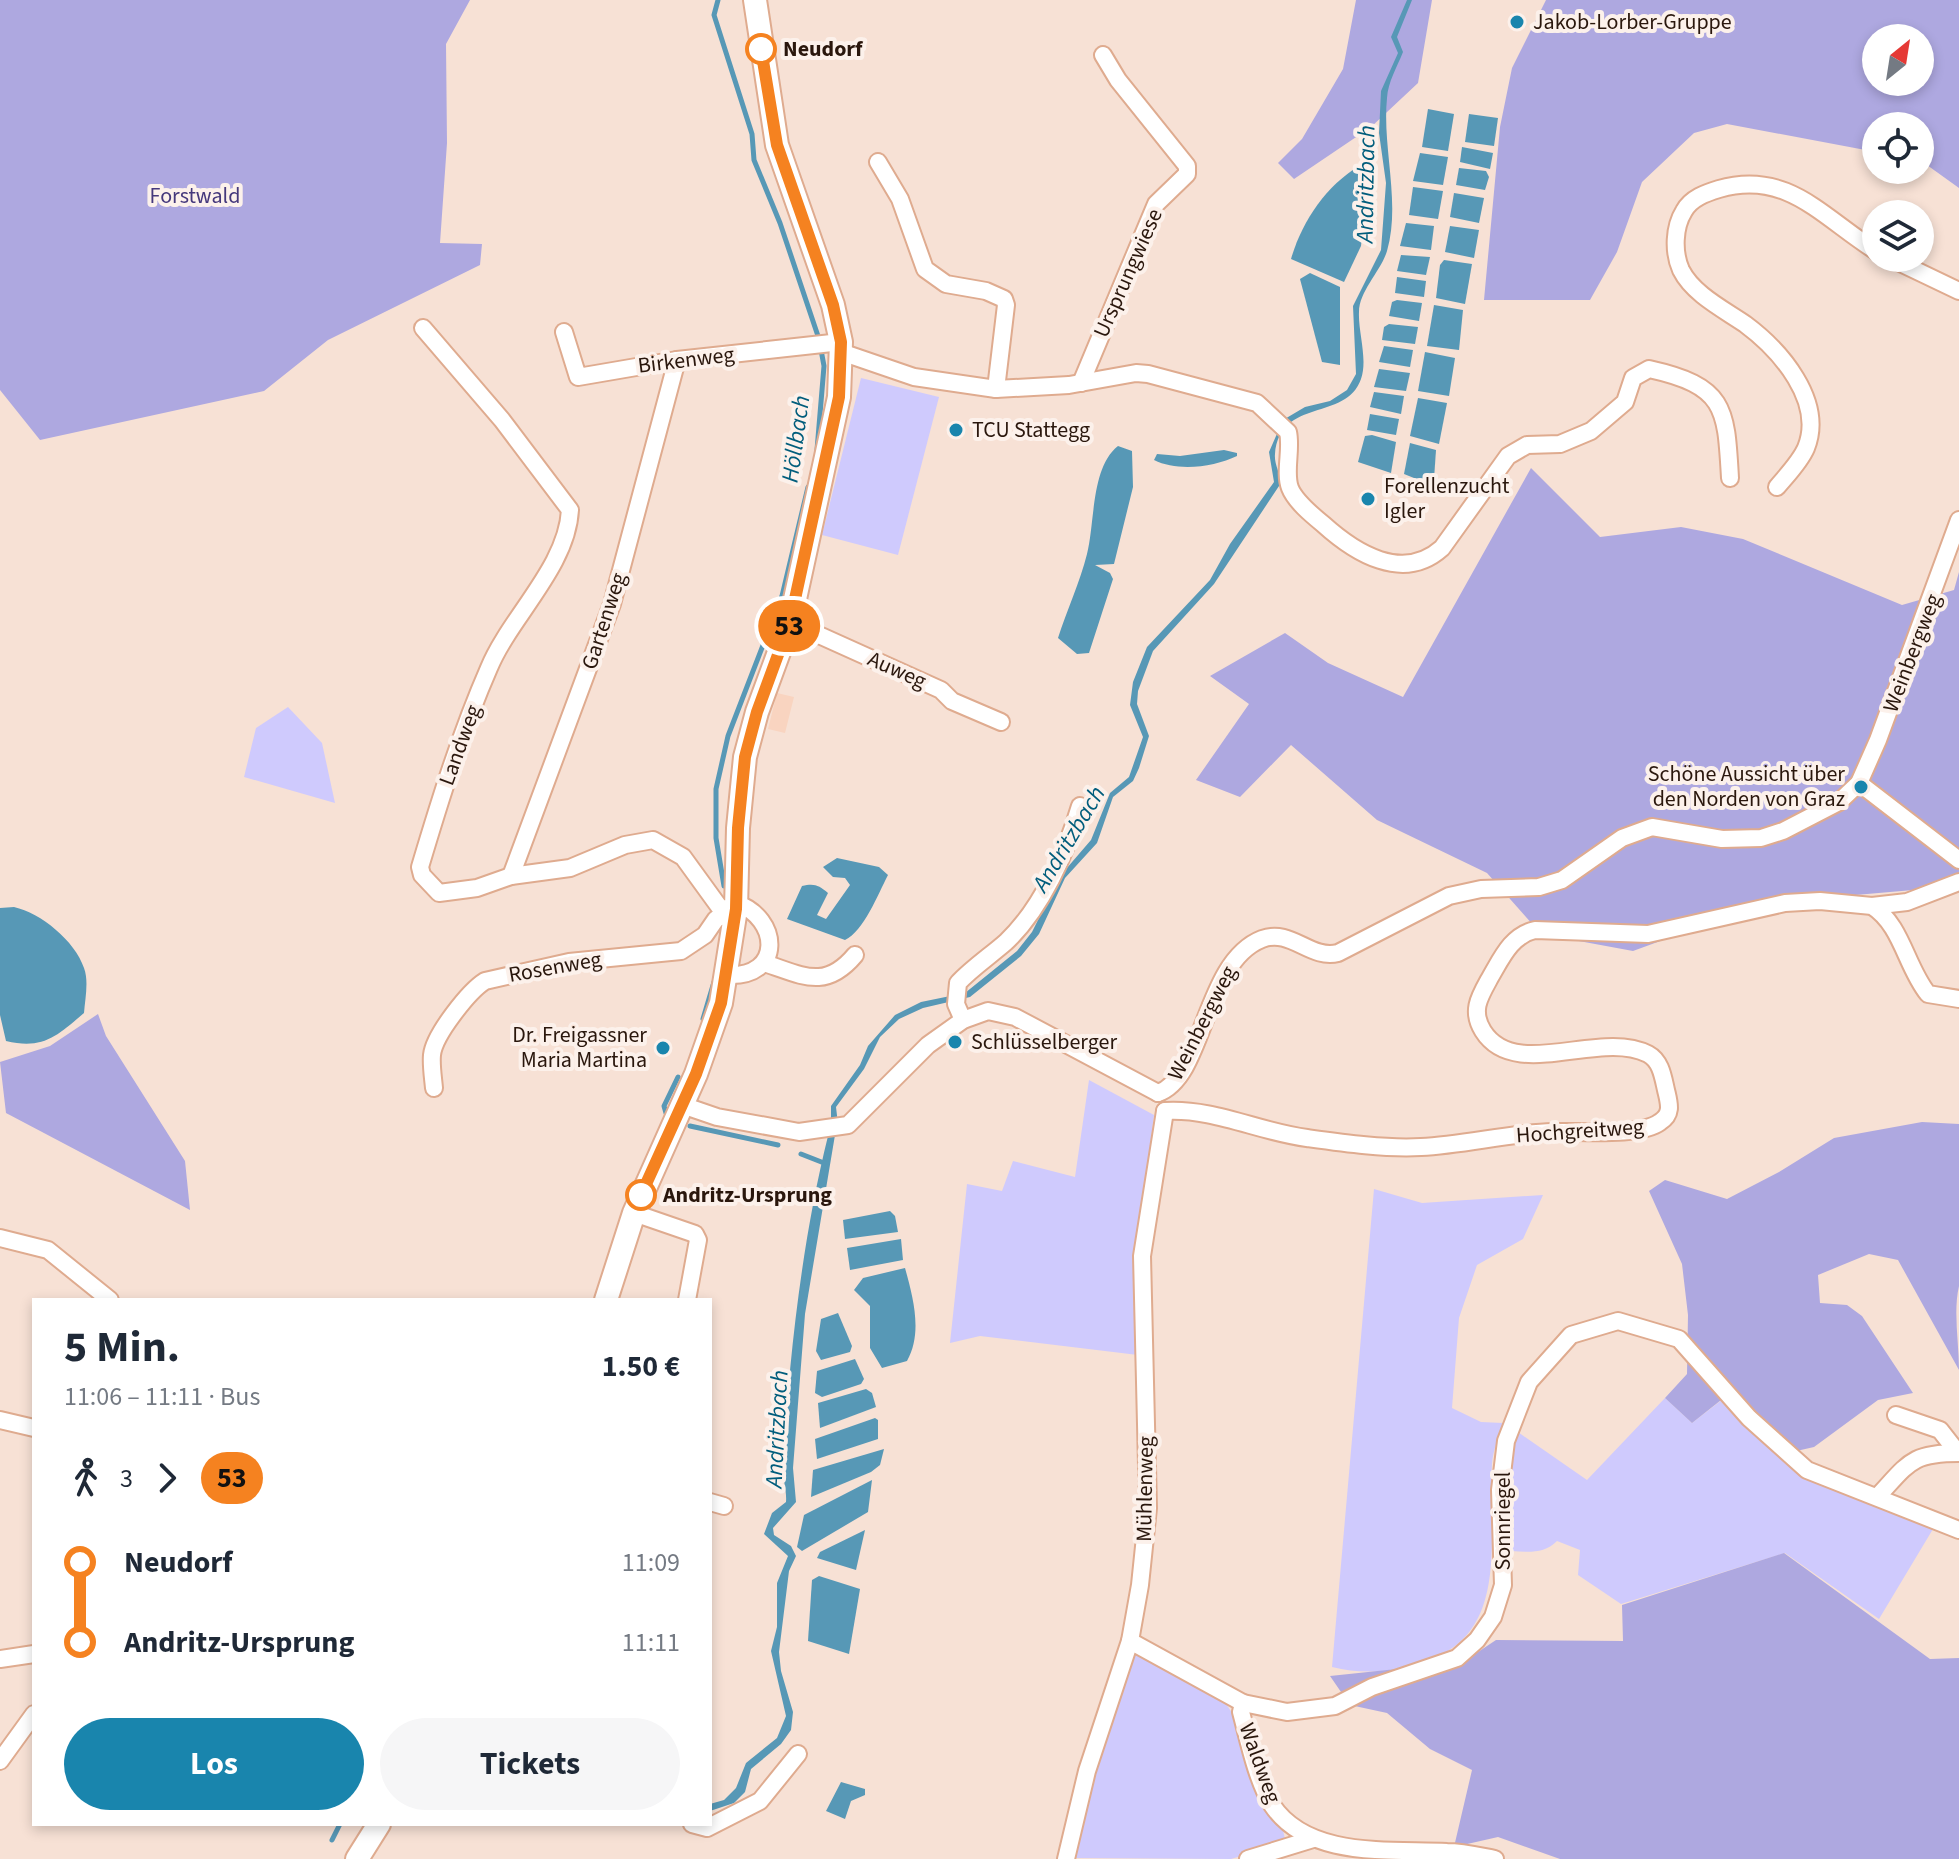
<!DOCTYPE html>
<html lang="de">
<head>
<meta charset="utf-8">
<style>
	:root { --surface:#fff; --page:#f6f6f7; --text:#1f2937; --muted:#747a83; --accent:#1985ad }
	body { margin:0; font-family:"Source Sans 3",sans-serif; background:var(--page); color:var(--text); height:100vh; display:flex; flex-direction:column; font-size:30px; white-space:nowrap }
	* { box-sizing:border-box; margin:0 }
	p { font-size:26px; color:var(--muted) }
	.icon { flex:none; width:44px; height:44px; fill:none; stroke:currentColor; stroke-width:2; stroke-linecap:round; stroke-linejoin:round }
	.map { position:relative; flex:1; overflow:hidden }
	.sheet { position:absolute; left:32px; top:1298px; width:680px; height:528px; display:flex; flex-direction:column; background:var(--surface); border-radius:0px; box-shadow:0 4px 12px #0003 }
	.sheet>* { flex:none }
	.badge { padding:0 16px; border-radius:26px; font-size:28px; line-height:52px }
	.needle { width:52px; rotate:30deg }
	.buttons { position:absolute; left:1862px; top:24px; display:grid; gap:16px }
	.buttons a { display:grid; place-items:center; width:72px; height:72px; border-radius:50%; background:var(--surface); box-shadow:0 4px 12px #0003; font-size:40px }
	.map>.badge { position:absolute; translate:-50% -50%; box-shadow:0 0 0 4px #fff }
	.legs { display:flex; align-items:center; gap:12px; height:88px; padding:0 32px; font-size:26px }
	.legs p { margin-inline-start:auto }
	.summary { display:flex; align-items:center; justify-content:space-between; height:136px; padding:0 32px }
	h1 { font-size:44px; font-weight:700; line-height:60px }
	.cta { display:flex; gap:16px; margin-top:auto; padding:16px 32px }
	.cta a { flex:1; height:92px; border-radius:48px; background:var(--accent); color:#fff; font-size:32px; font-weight:700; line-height:92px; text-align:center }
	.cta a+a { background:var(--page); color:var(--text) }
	ul { padding:0 32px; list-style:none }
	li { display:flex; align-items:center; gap:28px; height:80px; font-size:30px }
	li i { display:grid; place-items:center; width:12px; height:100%; margin:0 10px; background:currentColor }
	li i::after { content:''; width:20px; height:20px; margin:-10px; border:6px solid; border-radius:50%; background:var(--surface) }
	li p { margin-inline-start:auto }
	li:first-child i { background:linear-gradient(#0000 50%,currentColor 0) }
	li:last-child i { background:linear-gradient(currentColor 50%,#0000 0) }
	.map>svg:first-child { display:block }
</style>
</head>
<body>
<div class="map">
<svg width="1959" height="1859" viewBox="0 0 1959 1859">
	<rect width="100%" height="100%" fill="#f7e1d5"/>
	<path fill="#f9d4c0" d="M 777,693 L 794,697 L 785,733 L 768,729 Z"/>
	<g fill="#cfcafd">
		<path d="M 861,378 L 939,397 L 898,555 L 822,535 Z"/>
		<path d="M 288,707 L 322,743 L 335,803 L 244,777 L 256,728 Z"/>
		<path d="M 1089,1080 L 1154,1115 L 1134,1270 L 1138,1355 L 980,1336 L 950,1343 L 967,1184 L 1002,1191 L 1013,1161 L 1075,1177 Z"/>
		<path d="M 1374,1189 L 1422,1203 L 1543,1195 L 1523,1239 L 1477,1265 L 1459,1318 L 1452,1408 L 1481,1422 L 1503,1423 C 1499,1436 1493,1450 1492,1464 C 1487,1535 1513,1635 1423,1662 C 1391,1672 1364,1675 1332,1667 Z"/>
		<path d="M 1727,1396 L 1789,1462 L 1936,1524 L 1879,1619 L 1785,1553 L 1621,1604 L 1578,1575 L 1580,1550 L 1557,1541 C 1544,1554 1529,1552 1511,1551 L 1508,1546 L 1506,1493 L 1515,1430 L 1587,1480 L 1665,1398 L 1692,1423 Z"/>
		<path d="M 1136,1653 L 1219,1694 L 1235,1717 L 1282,1826 L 1286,1843 L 1231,1859 L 1074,1858 L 1092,1778 L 1131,1655 Z"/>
	</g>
	<g fill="#aea8e0" fill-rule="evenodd">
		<path d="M 0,0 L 470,0 L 446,44 L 447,143 L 440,243 L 482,244 L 480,265 L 328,340 L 264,391 L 40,440 L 0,390 Z"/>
		<path d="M 1356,0 L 1432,0 L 1418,83 L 1371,127 L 1294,179 L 1278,163 L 1302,139 L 1343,69 Z"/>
		<path d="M 1546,0 L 1959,0 L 1959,188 L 1920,160 L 1920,126 L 1876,126 L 1876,152 L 1727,124 L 1694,133 L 1642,182 L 1617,252 L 1590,300 L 1484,300 L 1500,127 L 1512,68 ZM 1876,38 L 1920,38 L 1920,82 L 1876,82 Z"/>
		<path d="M 1531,468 L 1600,537 L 1681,527 L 1743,539 L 1902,605 L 1954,590 L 1959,572 L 1959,886 L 1764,903 L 1633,951 L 1541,934 L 1487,873 L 1377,820 L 1291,745 L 1240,797 L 1196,780 L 1249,704 L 1210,676 L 1285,633 L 1328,663 L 1403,697 Z"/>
		<path d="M 98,1014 L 106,1036 L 185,1161 L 190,1210 L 6,1113 L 0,1062 L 50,1046 Z"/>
		<path d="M 1922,1122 L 1959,1124 L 1959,1286 C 1953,1312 1959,1342 1959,1370 L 1898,1260 L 1869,1254 L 1818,1275 L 1820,1303 L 1847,1305 L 1862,1316 L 1913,1393 L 1878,1400 L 1814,1447 L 1792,1452 L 1735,1389 L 1692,1423 L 1665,1398 L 1687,1374 L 1688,1315 L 1682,1264 L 1649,1191 L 1665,1180 L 1727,1199 L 1779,1172 L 1834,1138 Z"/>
		<path d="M 1784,1553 L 1930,1659 L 1959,1658 L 1959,1859 L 1560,1859 L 1498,1837 L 1454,1847 L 1472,1770 L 1430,1749 L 1387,1713 L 1350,1705 L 1330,1676 L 1463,1662 L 1496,1640 L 1623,1641 L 1622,1605 Z"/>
	</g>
	<g fill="#5798b6">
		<path d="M 1407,0 L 1412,0 L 1397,37 L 1403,52 C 1397,67 1388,82 1387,98 C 1382,148 1401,202 1387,251 C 1381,271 1359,291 1359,312 C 1358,332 1368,359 1361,379 C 1346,422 1280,397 1275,454 C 1274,464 1280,473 1281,483 L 1214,584 L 1153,651 L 1138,691 L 1137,704 L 1149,736 L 1139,768 L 1133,781 L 1113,797 L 1097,843 L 1065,878 L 1039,934 L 1021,956 L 970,997 L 923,1008 L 899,1019 L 880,1037 L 864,1069 L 836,1107 L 838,1124 L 831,1125 L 831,1106 L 860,1065 L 868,1046 L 895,1015 L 921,1002 L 965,993 L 1017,951 L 1032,932 L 1060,876 L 1091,840 L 1110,793 L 1129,777 L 1143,737 L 1130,705 L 1133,682 L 1147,647 L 1210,580 L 1230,544 L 1274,482 L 1269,452 L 1283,420 L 1305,407 L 1330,401 L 1347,390 L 1356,374 L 1353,306 L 1381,250 L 1386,183 L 1379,133 L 1381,91 L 1398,53 L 1391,37 Z"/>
		<path d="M 1428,109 L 1454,114 L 1448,151 L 1422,147 Z"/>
		<path d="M 1469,114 L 1498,118 L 1494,146 L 1465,142 Z"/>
		<path d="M 1462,147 L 1493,153 L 1490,169 L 1460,162 Z"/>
		<path d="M 1420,153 L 1448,157 L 1443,185 L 1413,181 Z"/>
		<path d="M 1359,166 L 1368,179 L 1361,246 L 1344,282 L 1291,259 C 1302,221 1326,186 1359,166 Z"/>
		<path d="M 1459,168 L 1486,171 L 1489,177 L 1485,190 L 1456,185 Z"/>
		<path d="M 1413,187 L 1443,191 L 1438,219 L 1409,215 Z"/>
		<path d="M 1454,193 L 1484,198 L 1479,223 L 1450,217 Z"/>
		<path d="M 1406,223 L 1434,226 L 1431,250 L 1400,246 Z"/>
		<path d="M 1450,226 L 1479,230 L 1474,258 L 1445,252 Z"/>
		<path d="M 1401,255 L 1430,257 L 1426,275 L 1397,271 Z"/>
		<path d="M 1444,260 L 1472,264 L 1465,304 L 1436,298 L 1440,265 Z"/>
		<path d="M 1310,273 L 1340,287 L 1340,365 L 1322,362 L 1300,279 Z"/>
		<path d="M 1397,277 L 1426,281 L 1424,297 L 1395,293 Z"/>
		<path d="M 1397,300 L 1422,303 L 1419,321 L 1389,316 L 1392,302 Z"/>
		<path d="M 1434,305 L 1463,310 L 1459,350 L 1427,346 Z"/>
		<path d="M 1389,324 L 1418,327 L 1415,344 L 1382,340 L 1384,327 Z"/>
		<path d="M 1384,346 L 1413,350 L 1410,367 L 1379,362 Z"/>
		<path d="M 1425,352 L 1455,358 L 1449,396 L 1418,391 Z"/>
		<path d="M 1379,369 L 1410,373 L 1406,391 L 1374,387 Z"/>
		<path d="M 1374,392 L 1404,396 L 1401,414 L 1370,407 Z"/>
		<path d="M 1418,398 L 1447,403 L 1439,444 L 1410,436 Z"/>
		<path d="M 1370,414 L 1399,419 L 1396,435 L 1367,430 Z"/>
		<path d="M 1372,435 L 1396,442 L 1391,473 L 1358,462 L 1365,436 Z"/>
		<path d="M 1410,443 L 1436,450 L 1434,479 L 1424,482 L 1404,474 Z"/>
		<path d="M 1118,446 L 1132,451 L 1133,487 L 1114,564 L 1095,565 L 1110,573 L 1113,579 L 1089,653 L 1077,654 L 1058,638 C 1067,610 1080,582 1087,554 C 1095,522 1091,467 1118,446 Z"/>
		<path d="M 1224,450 L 1237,453 L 1237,456 C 1214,467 1178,472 1154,460 L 1157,454 L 1180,456 Z"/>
		<path d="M 837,858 L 879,867 L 888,875 C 878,894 864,931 845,940 L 787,919 L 802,886 C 814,883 819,885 828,893 L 817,915 L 826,919 L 850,885 L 845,878 L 833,877 L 823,867 Z"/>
		<path d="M 14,907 C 41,913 75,941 84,968 C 89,981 85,999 84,1013 C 57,1036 43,1050 6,1041 L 0,1015 L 0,908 Z"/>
		<path d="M 835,1135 L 805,1314 L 793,1468 L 796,1502 L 773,1528 L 774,1535 L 791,1546 L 796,1556 L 789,1571 L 779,1652 L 781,1671 L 793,1712 L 791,1730 L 781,1744 L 751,1769 L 745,1792 L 734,1803 L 710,1811 L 710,1804 L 724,1800 L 736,1788 L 746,1763 L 777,1738 L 786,1716 L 771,1651 L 777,1627 L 777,1583 L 788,1556 L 764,1534 L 772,1513 L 786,1502 C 787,1489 782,1478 783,1465 C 789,1357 802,1241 828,1136 Z"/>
		<path d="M 890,1211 L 895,1216 L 898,1232 L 845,1239 L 843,1220 Z"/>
		<path d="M 901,1239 L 903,1260 L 850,1270 L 847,1248 Z"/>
		<path d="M 905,1268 C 913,1297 923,1333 907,1361 L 882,1368 L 870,1348 L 870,1306 L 854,1290 L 863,1278 Z"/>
		<path d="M 838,1313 L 852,1346 L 850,1352 L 821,1360 L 816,1351 L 821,1319 Z"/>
		<path d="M 855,1359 L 864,1379 L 861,1384 L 822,1397 L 815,1393 L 817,1371 Z"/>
		<path d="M 866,1389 L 872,1393 L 876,1407 L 820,1428 L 818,1403 Z"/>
		<path d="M 875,1418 L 878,1420 L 878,1439 L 817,1459 L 815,1439 Z"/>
		<path d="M 884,1449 L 880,1465 L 871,1472 L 811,1497 L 813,1470 Z"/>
		<path d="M 872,1480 L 868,1512 L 802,1551 L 797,1547 L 804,1515 Z"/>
		<path d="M 865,1530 L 856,1570 L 817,1558 L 820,1552 Z"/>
		<path d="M 819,1576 L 860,1589 L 849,1654 L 808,1641 L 812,1580 Z"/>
		<path d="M 841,1782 L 865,1789 L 865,1795 L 851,1801 L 845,1819 L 826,1811 Z"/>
	</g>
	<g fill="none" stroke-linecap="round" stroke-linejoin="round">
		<g stroke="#5798b6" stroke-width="5">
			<path d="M 718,0 L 714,15 L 752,134 L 754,160 L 780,223 L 819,339 L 824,366 L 817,450"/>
			<path d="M 724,886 L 716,838 L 716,789 L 728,736 L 782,596 L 808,487"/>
			<path d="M 703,1019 L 714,982"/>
			<path d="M 666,1113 L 664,1106 L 678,1077"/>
			<path d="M 690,1126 L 778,1145"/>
			<path d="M 801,1154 L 824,1163"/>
			<path d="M 332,1840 L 340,1824"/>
		</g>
		<defs>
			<g id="minor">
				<path d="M 878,162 L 900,199 L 925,269 L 946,284 L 986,291 L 1004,299 L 1006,305 L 996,389"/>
				<path d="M 1890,258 L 1959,291"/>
				<path d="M 423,328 L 502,420 L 570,510 C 567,567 510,617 489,668 C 461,732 440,800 420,867 L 422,875 L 439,893 L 477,888 L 511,876 L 570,868 L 625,845 L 653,840 L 683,857 L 720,908 L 736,909"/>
				<path d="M 564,332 L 578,377 L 677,360 L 841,342"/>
				<path d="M 841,352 L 914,377 L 996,389 L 1069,385 L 1136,373 L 1148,374 L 1257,403 L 1288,432 C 1292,449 1284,472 1290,488 C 1295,501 1312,515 1323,524 C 1355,553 1403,583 1442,548 L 1508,456 L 1527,445 L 1560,444 L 1591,431 L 1625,402 L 1633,378 L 1649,369 C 1726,386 1726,408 1730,478"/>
				<path d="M 1081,383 L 1156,204 L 1187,174 L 1187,166 L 1118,80 L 1103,55"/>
				<path d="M 1777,487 C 1787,475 1800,462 1806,448 C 1825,401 1780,350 1745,324 C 1723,309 1693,294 1681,270 C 1673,252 1674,227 1684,211 C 1691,198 1706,193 1719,189 C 1787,169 1823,218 1876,251"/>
				<path d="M 790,622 L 941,690 L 952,701 L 1001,722"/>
				<path d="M 1859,783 L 1959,860"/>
				<path d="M 511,876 L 612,604 L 677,360"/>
				<path d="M 1872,906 L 1907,902 L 1959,882"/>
				<path d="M 764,963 C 802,975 825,991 855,955"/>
				<path d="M 727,975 C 784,978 780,918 736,903"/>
				<path d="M 963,1020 L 956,1004 L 958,983 C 972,968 990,956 1006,942 C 1042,908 1066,853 1080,806"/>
				<path d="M 434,1088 C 433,1077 431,1065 432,1055 C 434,1035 469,991 485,981 L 569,962 L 681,951 L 705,935 L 716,919 L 736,910"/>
				<path d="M 1158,1093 C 1205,1077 1203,962 1262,939 C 1291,928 1310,960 1338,953 L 1449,896 L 1481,889 L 1539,887 L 1562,880 L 1622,838 L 1652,827 L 1722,839 L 1761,838 L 1783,831 L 1839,802 L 1859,783 L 1878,740 L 1959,520"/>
				<path d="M 682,1105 L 717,1117 L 799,1132 L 848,1125 L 928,1045 L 963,1020 L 988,1011 L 1015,1017 L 1158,1093"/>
				<path d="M 1165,1111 C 1214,1108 1259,1132 1307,1138 C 1343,1143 1385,1149 1421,1147 C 1465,1145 1509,1133 1553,1132 C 1579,1131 1640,1137 1660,1122 C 1673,1114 1669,1103 1666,1090 C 1663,1077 1661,1061 1648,1054 C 1600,1029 1515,1082 1483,1031 C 1470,1010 1480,996 1491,976 C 1502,957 1512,935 1535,930 L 1648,934 L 1785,903 L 1820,901 L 1872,906 C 1902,925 1906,967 1928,994 L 1959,999"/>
				<path d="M 634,1213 L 695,1234 L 698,1240 L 687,1300"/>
				<path d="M 0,1238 L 48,1250 L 110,1300"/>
				<path d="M 1896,1415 L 1940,1430 L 1958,1453"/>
				<path d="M 0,1420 L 34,1428"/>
				<path d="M 1878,1496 C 1909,1463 1911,1453 1959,1453"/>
				<path d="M 710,1502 L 724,1506"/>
				<path d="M 1130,1641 L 1243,1703 L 1241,1712 C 1249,1742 1256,1778 1272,1805 C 1308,1859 1390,1849 1447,1852 C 1463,1852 1479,1856 1495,1859"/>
				<path d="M 0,1659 L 34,1654"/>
				<path d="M 1243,1703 L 1287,1712 L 1335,1706 L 1372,1687 L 1457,1658 L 1477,1640 L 1493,1617 L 1503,1585 L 1500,1490 L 1506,1441 L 1529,1382 L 1571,1335 L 1618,1321 L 1679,1339 L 1749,1418 L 1807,1470 L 1959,1530"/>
				<path d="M 0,1761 L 34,1714"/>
				<path d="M 692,1824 L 707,1828 L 760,1801 L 798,1754"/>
				<path d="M 1066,1859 L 1087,1771 L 1130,1641 L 1140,1585 L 1148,1508 L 1142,1256 L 1165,1111"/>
				<path d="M 1248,1859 L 1313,1839"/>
			</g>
			<g id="secondary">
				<path d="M 606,1300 L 634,1213 L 696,1074 L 721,1003 L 736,909 L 738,828 L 745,757 L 757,712 L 790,622 L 839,397 L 841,342 L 833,305 L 777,145 L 755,0"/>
				<path d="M 357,1859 L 379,1824"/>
			</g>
		</defs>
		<use href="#minor" stroke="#dfab8f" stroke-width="20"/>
		<use href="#secondary" stroke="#dfab8f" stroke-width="26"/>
		<use href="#minor" stroke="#fff" stroke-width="16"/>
		<use href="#secondary" stroke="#fff" stroke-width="22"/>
	</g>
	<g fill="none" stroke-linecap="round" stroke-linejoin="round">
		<defs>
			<path id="line-1" d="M 641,1195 L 696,1074 L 721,1003 L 736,909 L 738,828 L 745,757 L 757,712 L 790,622 L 839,397 L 841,342 L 833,305 L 777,145 L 761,49"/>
		</defs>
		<use href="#line-1" stroke="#fff" stroke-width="18"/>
		<use href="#line-1" stroke="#f58220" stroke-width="12"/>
	</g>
	<g fill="#1985ad" stroke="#fcf1eb" stroke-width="3">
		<circle cx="1517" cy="22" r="8"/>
		<circle cx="956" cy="430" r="8"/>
		<circle cx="1368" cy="499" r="8"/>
		<circle cx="1861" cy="787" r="8"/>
		<circle cx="955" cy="1042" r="8"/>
		<circle cx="663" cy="1048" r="8"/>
	</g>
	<g fill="#fff" stroke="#f58220" stroke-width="4">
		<circle cx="761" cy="49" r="14"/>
		<circle cx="641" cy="1195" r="14"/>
	</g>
	<g text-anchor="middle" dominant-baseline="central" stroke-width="8" stroke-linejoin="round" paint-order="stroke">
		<g font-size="22" fill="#2a170d" stroke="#fcf1eb" text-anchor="start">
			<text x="1533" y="22">Jakob-Lorber-Gruppe</text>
			<text x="972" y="430">TCU Stattegg</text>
			<text x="1384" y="486">Forellenzucht<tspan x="1384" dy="25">Igler</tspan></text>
			<text x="1845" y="774" text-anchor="end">Schöne Aussicht über<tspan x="1845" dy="25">den Norden von Graz</tspan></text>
			<text x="647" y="1035" text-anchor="end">Dr. Freigassner<tspan x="647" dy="25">Maria Martina</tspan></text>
			<text x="971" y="1042">Schlüsselberger</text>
		</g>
		<g font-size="22" font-weight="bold" fill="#2a170d" stroke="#fcf1eb" text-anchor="start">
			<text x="783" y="49">Neudorf</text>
			<text x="663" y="1195">Andritz-Ursprung</text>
		</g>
		<g font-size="22" fill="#45387c" stroke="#fcf1eb">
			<text x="195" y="196">Forstwald</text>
		</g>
		<g font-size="22" fill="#2a170d" stroke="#fcf1eb">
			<text transform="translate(1128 273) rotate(-66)">Ursprungwiese</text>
			<text transform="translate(686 360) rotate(-7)">Birkenweg</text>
			<text transform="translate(604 621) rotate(-72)">Gartenweg</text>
			<text transform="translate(1912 653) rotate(-69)">Weinbergweg</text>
			<text transform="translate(897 670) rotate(24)">Auweg</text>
			<text transform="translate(460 745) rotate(-70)">Landweg</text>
			<text transform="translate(555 967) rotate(-10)">Rosenweg</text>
			<text transform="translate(1202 1023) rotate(-63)">Weinbergweg</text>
			<text transform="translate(1580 1131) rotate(-4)">Hochgreitweg</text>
			<text transform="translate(1145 1489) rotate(-89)">Mühlenweg</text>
			<text transform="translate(1503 1521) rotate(-90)">Sonnriegel</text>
			<text transform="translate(1260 1763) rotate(70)">Waldweg</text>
		</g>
		<g font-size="24" font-style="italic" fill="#015d7c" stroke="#fcf1eb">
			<text transform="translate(1366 184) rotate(-89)">Andritzbach</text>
			<text transform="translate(796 439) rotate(-82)">Höllbach</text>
			<text transform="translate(1069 839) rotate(-59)">Andritzbach</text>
			<text transform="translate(777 1429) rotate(-87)">Andritzbach</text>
		</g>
	</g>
</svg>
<div class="buttons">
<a><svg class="needle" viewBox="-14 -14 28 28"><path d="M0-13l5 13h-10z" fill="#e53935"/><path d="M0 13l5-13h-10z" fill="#747a83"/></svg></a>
<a><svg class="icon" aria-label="locate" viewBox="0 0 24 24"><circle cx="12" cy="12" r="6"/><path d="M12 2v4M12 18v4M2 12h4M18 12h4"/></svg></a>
<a><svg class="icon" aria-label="layers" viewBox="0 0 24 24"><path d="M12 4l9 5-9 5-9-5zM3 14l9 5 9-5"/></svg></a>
</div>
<b class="badge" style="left:789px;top:626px;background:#f58220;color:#111">53</b>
<section class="sheet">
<div class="summary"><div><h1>5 Min.</h1><p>11:06 – 11:11 · Bus</p></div><b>1.50 €</b></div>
<div class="legs"><svg class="icon" aria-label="walk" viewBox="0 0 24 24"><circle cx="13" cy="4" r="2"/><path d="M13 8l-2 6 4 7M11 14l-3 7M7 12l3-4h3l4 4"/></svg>3<svg class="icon" aria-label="forward" viewBox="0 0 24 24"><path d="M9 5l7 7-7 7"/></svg><b class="badge" style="background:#f58220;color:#111">53</b></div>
<ul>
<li><i style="color:#f58220"></i><b>Neudorf</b><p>11:09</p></li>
<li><i style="color:#f58220"></i><b>Andritz-Ursprung</b><p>11:11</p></li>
</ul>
<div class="cta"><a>Los</a><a>Tickets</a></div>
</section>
</div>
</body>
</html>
